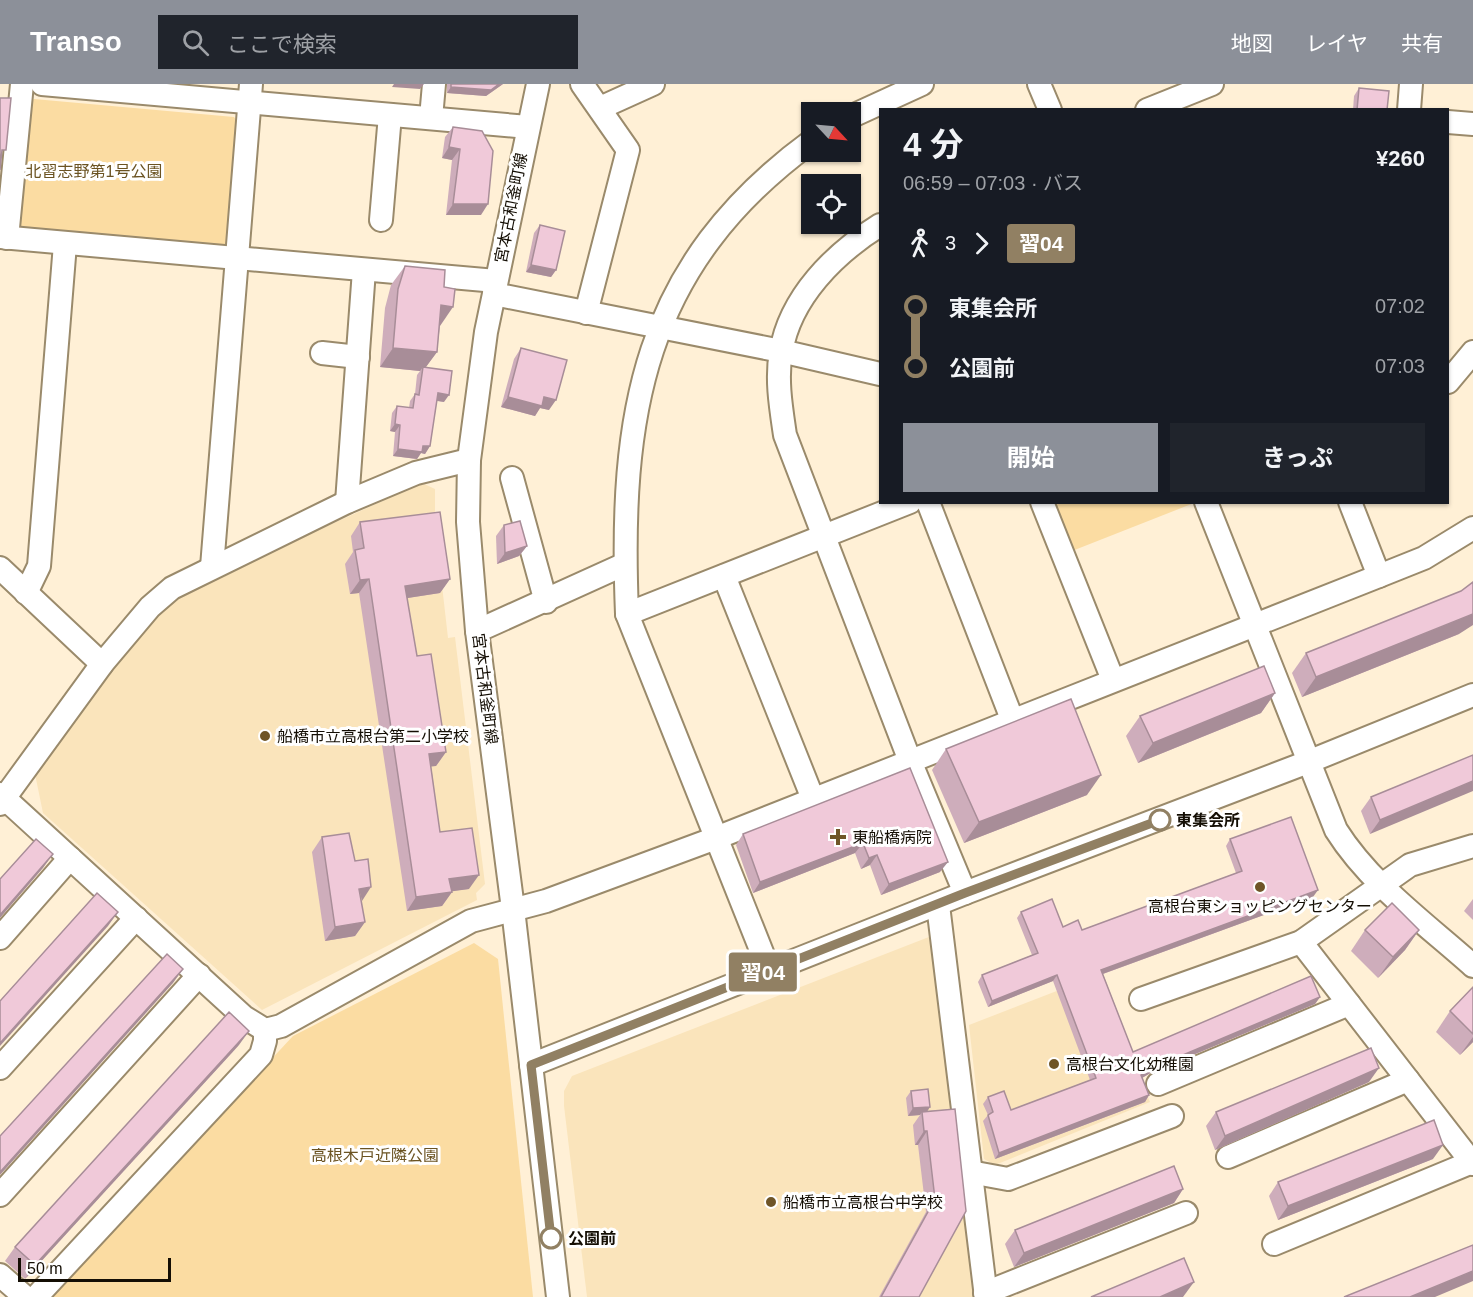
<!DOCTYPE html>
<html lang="ja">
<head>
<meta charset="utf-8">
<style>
	:root { --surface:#171b24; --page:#20242c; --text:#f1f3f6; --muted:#9ea1a6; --accent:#8c9099 }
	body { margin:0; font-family:Arial,"Noto Sans JP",sans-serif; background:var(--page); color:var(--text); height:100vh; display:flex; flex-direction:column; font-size:22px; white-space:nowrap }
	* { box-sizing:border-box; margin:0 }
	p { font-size:20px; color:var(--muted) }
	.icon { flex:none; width:33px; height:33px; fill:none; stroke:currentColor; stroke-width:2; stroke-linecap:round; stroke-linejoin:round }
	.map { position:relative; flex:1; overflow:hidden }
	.sheet { position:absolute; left:879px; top:24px; width:570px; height:396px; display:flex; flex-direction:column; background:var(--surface); border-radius:0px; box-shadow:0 2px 4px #0004 }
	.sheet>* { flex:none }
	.badge { padding:0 12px; border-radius:4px; font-size:21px; line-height:39px }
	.needle { width:39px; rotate:116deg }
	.fabs { position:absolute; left:801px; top:18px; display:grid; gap:12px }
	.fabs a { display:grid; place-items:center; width:60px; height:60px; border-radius:0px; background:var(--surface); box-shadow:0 2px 4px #0004; font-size:30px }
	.scale { position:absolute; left:18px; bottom:15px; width:153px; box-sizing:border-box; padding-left:6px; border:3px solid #140e04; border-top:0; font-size:16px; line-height:21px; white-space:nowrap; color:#140e04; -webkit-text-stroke:4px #fff; paint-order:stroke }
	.map>.badge { position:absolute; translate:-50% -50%; box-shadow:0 0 0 3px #fff }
	.legs { display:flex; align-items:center; gap:9px; height:66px; padding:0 24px; font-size:20px }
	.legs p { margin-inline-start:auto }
	.summary { display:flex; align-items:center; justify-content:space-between; height:102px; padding:0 24px }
	h1 { font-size:33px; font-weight:700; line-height:45px }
	.button { display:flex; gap:12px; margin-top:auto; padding:12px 24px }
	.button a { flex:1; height:69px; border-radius:0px; background:var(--accent); color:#fff; font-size:24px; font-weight:700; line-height:69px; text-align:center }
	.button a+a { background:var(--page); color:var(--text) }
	ul { padding:0 24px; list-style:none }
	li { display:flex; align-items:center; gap:21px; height:60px; font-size:22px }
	li i { display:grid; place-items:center; width:9px; height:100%; margin:0 8px; background:currentColor }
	li i::after { content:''; width:15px; height:15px; margin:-8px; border:4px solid; border-radius:50%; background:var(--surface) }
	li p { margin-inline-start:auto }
	li:first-child i { background:linear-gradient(#0000 50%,currentColor 0) }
	li:last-child i { background:linear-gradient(currentColor 50%,#0000 0) }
	header { display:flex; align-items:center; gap:36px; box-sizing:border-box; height:84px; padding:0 30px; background:var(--accent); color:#fff }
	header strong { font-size:28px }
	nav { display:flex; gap:33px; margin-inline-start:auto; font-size:21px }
	.search { width:420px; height:54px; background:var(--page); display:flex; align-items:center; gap:15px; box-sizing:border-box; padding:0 21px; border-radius:0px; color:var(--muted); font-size:22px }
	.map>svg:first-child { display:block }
</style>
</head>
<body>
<header>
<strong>Transo</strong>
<div class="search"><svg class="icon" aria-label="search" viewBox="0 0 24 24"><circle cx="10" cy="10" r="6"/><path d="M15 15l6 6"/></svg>ここで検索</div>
<nav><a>地図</a><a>レイヤ</a><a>共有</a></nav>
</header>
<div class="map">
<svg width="1473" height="1213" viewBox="0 0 1473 1213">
	<rect width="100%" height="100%" fill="#fff0d6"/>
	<g fill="#fae4bb">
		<path d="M 422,399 L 435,405 L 435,440 L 448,554 L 455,553 L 485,800 L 476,809 L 477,816 L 262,926 L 43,729 L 35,690 L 117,579 L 148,542 L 174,518 L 213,494 Z"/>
		<path d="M 934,851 L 977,1213 L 587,1213 L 564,1022 L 564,1007 L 572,992 Z"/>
		<path d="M 1098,891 L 1150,1018 L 995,1081 L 984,1075 L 969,941 Z"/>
	</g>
	<g fill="#fbdca2">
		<path d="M 34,15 L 234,33 L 239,39 L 230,158 L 222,163 L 25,147 L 17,140 L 27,21 Z"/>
		<path d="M 1053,419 L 1194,419 L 1072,467 Z"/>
		<path d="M 474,859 L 498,875 L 533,1213 L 49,1213 L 293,952 Z"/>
	</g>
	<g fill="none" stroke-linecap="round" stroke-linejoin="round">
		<defs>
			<g id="minor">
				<path d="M 42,0 L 528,43"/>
				<path d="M 538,0 L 486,248 L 469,376 L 468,438 L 477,547 L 513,825 L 558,1213"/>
				<path d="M 582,0 L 628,66 L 586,229"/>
				<path d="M 1039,0 L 1050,26"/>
				<path d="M 600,24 L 653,0"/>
				<path d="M 1147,26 L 1212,0"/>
				<path d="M 1409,26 L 1411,0"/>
				<path d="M 850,33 L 922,0"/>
				<path d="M 431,34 L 434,0"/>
				<path d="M 1448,38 L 1473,40"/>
				<path d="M 381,136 L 390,31"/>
				<path d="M 880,141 C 835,169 790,213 781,268 C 776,295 781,324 785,351 L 910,677 L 965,809"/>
				<path d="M 0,153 L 496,197"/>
				<path d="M 7,154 L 22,0"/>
				<path d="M 494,210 L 781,267 L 880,290"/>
				<path d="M 322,269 L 358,273"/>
				<path d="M 1448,298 L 1473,268"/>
				<path d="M 512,394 L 546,518"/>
				<path d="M 347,418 L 364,186"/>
				<path d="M 928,418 L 1012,635"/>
				<path d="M 1042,418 L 1113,596"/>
				<path d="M 1206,418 L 1336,746 C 1370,800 1426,840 1473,882"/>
				<path d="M 1350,418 L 1379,492"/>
				<path d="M 212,483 L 251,0"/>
				<path d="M 0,484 L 102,580"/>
				<path d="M 724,492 L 813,715"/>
				<path d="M 26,509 L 39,482 L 65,160"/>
				<path d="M 627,530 L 910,418"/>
				<path d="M 477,547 L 625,480"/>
				<path d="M 0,710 L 244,933 L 265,946 L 281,942 L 471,837 L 546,817 L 716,754 L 1379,492 L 1424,474 L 1473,444"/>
				<path d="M 0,720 L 102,580 L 150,523 L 172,504 L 347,418 L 416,389 L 469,376"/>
				<path d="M 938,821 L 986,1213"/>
				<path d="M 0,854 L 70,774"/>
				<path d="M 1301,858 L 1473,1080"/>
				<path d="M 769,886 L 627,530 C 619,331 641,182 812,57"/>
				<path d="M 1141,915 L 1301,858 L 1410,781 L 1473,762"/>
				<path d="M 531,981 L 965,809 L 1308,678 L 1473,611"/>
				<path d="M 0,984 L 136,834"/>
				<path d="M 1158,1000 L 1349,920"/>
				<path d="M 1228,1073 L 1408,996"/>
				<path d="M 970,1088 L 1008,1095 L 1172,1032"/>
				<path d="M 0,1111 L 199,891"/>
				<path d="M 1274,1160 L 1472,1078"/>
				<path d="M 0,1191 L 25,1213"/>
				<path d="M 985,1209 L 1186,1129"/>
				<path d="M 36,1213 L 261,971 L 265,957 L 265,946"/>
			</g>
		</defs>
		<use href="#minor" stroke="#9a8a6b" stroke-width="26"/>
		<use href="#minor" stroke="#fff" stroke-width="22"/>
	</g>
	<g fill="#ceadbb">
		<path d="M 447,0 L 503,0 L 486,12 L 447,9 Z"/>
		<path d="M 1359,4 L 1387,26 L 1353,26 L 1354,12 Z"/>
		<path d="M 453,43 L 481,131 L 446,131 L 452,76 L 442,74 L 445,53 Z"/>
		<path d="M 540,141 L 556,186 L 551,193 L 526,188 L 534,149 Z"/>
		<path d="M 405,182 L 440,242 L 437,268 L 425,284 L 444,318 L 437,317 L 430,362 L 425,370 L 421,369 L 417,375 L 393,372 L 395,348 L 390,347 L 392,329 L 397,322 L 409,324 L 410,317 L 415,310 L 417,291 L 420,287 L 380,283 L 385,224 L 391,201 Z"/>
		<path d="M 521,264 L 549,326 L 540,324 L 535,332 L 501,323 L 514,275 Z"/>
		<path d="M 360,438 L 450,495 L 440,509 L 407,514 L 417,572 L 446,668 L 436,682 L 431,682 L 440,748 L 469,805 L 451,807 L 452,808 L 442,822 L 407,827 L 359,509 L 350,510 L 345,480 L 353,468 L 351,452 Z"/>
		<path d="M 504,441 L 527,462 L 519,472 L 497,480 L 496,452 Z"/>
		<path d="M 1459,550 L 1302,613 L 1292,589 L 1306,569 Z"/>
		<path d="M 1275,609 L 1261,629 L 1138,679 L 1126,652 L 1140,632 Z"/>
		<path d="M 946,665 L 1087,711 L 964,759 L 932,686 Z"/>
		<path d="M 1473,671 L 1370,750 L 1361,727 L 1371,713 Z"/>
		<path d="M 910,684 L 940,788 L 881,811 L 870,781 L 861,785 L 855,769 L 753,809 L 736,761 L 743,750 Z"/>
		<path d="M 322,753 L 361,817 L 365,838 L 355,852 L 325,857 L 312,768 Z"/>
		<path d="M 1230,755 L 1313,813 L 1103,890 L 1133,968 L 1320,913 L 1315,920 L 1152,988 L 1142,994 L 1149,1011 L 1145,1018 L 995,1075 L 983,1037 L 988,1031 L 983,1020 L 988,1013 L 1011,1026 L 1090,996 L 1053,897 L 988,923 L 978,898 L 982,891 L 1032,871 L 1017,834 L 1021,828 L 1063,843 L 1082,846 L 1236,789 L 1226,762 Z"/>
		<path d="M 1473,815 L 1473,836 L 1464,827 Z"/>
		<path d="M 1365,846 L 1419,846 L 1405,866 L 1378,894 L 1351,867 Z"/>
		<path d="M 1473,903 L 1473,958 L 1460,971 L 1436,948 L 1450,927 Z"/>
		<path d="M 239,961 L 25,1195 L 5,1177 L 15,1163 Z"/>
		<path d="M 1369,998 L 1215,1066 L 1206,1042 L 1216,1028 Z"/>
		<path d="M 911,1007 L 927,1027 L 955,1025 L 919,1213 L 879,1213 L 926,1128 L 918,1061 L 915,1061 L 913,1041 L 920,1031 L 908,1032 L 906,1014 Z"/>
		<path d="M 1433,1075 L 1278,1136 L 1269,1112 L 1278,1098 Z"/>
		<path d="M 1183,1105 L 1174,1119 L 1014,1183 L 1005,1160 L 1015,1146 Z"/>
	</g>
	<g fill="#a88d98">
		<path d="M 394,0 L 424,0 L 420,5 L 392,3 Z"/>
		<path d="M 503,0 L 486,12 L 447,9 L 451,3 Z"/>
		<path d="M 449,63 L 460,65 L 452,76 L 442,74 Z"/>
		<path d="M 453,120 L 488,120 L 481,131 L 446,131 Z"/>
		<path d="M 531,181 L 556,186 L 551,193 L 526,188 Z"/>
		<path d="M 441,221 L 453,223 L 440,242 L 427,241 Z"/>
		<path d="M 393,264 L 437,268 L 423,287 L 423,283 L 420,287 L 380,283 Z"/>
		<path d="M 438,309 L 449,311 L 444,318 L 433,316 Z"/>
		<path d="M 508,313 L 544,313 L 556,316 L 549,326 L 540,324 L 535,332 L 501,323 Z"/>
		<path d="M 395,340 L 400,341 L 395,348 L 390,347 Z"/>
		<path d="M 423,362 L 430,362 L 425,370 L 421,369 L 417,375 L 393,372 L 398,365 Z"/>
		<path d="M 527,462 L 519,472 L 497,480 L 505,469 Z"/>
		<path d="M 369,495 L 359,509 L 350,510 L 360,496 Z"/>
		<path d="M 450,495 L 440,509 L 395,516 L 405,502 Z"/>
		<path d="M 1473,530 L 1473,541 L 1459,550 L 1302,613 L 1316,593 Z"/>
		<path d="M 1275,609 L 1261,629 L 1138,679 L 1153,659 Z"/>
		<path d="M 446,668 L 436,682 L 419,684 L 429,670 Z"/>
		<path d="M 1101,691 L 1087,711 L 964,759 L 979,738 Z"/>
		<path d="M 1473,697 L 1473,707 L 1370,750 L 1380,736 Z"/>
		<path d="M 863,759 L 855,769 L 753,809 L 760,798 Z"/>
		<path d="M 53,770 L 43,784 L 0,834 L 0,831 Z"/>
		<path d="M 877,771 L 870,781 L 861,785 L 869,774 Z"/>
		<path d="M 948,778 L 940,788 L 881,811 L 889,800 Z"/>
		<path d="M 479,791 L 469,805 L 440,809 L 449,795 Z"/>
		<path d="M 371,803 L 362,817 L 359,805 Z"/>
		<path d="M 1318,806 L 1313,813 L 1097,892 L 1101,886 Z"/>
		<path d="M 452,808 L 442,822 L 407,827 L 416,813 Z"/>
		<path d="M 118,828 L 108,842 L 0,962 L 0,959 Z"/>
		<path d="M 365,838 L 355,852 L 325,857 L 335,843 Z"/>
		<path d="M 1419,846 L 1405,866 L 1378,894 L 1393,873 Z"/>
		<path d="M 183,885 L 173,899 L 0,1091 L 0,1088 Z"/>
		<path d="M 1057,891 L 1053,897 L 988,923 L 992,917 Z"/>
		<path d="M 1320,913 L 1315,920 L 1152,988 L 1137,997 L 1141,991 L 1157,982 Z"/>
		<path d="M 249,947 L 239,961 L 25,1195 L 35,1181 Z"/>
		<path d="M 1473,953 L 1473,958 L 1460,971 Z"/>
		<path d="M 1379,984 L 1369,998 L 1215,1066 L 1225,1052 Z"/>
		<path d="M 1149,1011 L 1145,1018 L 995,1075 L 999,1069 Z"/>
		<path d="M 930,1023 L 925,1031 L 922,1028 L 920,1031 L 908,1032 L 913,1024 Z"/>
		<path d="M 924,1047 L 927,1047 L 918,1061 L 915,1061 Z"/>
		<path d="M 1443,1061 L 1433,1075 L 1278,1136 L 1288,1122 Z"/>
		<path d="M 1183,1105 L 1174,1119 L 1014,1183 L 1024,1169 Z"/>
		<path d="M 1473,1187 L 1473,1197 L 1435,1213 L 1410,1213 Z"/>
		<path d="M 1194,1198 L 1183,1213 L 1160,1213 Z"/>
	</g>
	<g fill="#f0c9d9" stroke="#a88d98" stroke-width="1.5">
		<path d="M 451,0 L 499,0 L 491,6 L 451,3 Z"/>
		<path d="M 1359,4 L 1389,7 L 1387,26 L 1357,26 Z"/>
		<path d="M 0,14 L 11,14 L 6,66 L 2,66 L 0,86 Z"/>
		<path d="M 453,43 L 482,47 L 493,67 L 488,120 L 453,120 L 460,65 L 449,63 Z"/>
		<path d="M 540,141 L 565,147 L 556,186 L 531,181 Z"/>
		<path d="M 405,182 L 445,186 L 444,203 L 455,205 L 453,223 L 441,221 L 437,268 L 393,264 L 398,205 Z"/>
		<path d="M 521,264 L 567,276 L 556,316 L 544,313 L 542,322 L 508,313 Z"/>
		<path d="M 423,283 L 452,287 L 449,311 L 438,309 L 430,362 L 423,362 L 422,368 L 398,365 L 400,341 L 395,340 L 397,322 L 413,324 L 415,310 L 419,311 Z"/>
		<path d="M 440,428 L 450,495 L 405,502 L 417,572 L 431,570 L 446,668 L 429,670 L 440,748 L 472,744 L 479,791 L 449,795 L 452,808 L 416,813 L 369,495 L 360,496 L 355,466 L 364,464 L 360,438 Z"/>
		<path d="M 520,437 L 527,462 L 505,469 L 504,441 Z"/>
		<path d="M 1473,498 L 1473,530 L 1316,593 L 1306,569 L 1461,507 Z"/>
		<path d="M 1264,582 L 1275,609 L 1153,659 L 1140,632 Z"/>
		<path d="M 1071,615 L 1101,691 L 979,738 L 946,665 Z"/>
		<path d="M 1473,671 L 1473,697 L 1380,736 L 1371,713 Z"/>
		<path d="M 910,684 L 948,778 L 889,800 L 877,771 L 869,774 L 863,759 L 760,798 L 743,750 Z"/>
		<path d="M 1291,733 L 1318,806 L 1101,886 L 1133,968 L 1311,892 L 1320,913 L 1157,982 L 1141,991 L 1149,1011 L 999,1069 L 988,1031 L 993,1028 L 988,1013 L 1004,1007 L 1011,1026 L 1096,994 L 1057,891 L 992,917 L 982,891 L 1038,869 L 1021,828 L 1052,815 L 1063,843 L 1078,836 L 1082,846 L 1242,787 L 1230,755 Z"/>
		<path d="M 349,749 L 355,777 L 368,775 L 371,803 L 359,805 L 365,838 L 335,843 L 322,753 Z"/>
		<path d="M 36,755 L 53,770 L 0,831 L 0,795 Z"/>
		<path d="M 97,809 L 118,828 L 0,959 L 0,917 Z"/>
		<path d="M 1392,819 L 1419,846 L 1393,873 L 1365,846 Z"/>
		<path d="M 167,870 L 183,885 L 0,1088 L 0,1052 Z"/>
		<path d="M 1473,903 L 1473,950 L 1450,927 Z"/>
		<path d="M 229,928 L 249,947 L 35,1181 L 15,1163 Z"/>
		<path d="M 1371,964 L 1379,984 L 1225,1052 L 1216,1028 Z"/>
		<path d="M 928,1005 L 930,1023 L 913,1024 L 911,1007 Z"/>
		<path d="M 955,1025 L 966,1127 L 919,1213 L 881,1213 L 935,1115 L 927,1047 L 924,1047 L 922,1028 Z"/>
		<path d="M 1434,1036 L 1443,1061 L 1288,1122 L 1278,1098 Z"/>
		<path d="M 1174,1082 L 1183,1105 L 1024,1169 L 1015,1146 Z"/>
		<path d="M 1473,1161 L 1473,1187 L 1410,1213 L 1344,1213 Z"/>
		<path d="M 1184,1174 L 1194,1198 L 1160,1213 L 1091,1213 Z"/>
	</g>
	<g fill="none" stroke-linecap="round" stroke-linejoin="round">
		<defs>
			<path id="line-1" d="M 551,1154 L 531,981 L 965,809 L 1160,736"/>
		</defs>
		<use href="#line-1" stroke="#fff" stroke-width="14"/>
		<use href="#line-1" stroke="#918063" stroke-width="9"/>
	</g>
	<g fill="#6f5527" stroke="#fff" stroke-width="2">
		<circle cx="265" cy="652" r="6"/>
		<path d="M835 744h6v6h6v6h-6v6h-6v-6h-6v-6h6z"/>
		<circle cx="1260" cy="803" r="6"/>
		<circle cx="1054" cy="980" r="6"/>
		<circle cx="771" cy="1118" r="6"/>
	</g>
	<g fill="#fff" stroke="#918063" stroke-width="3">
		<circle cx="1160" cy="736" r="10"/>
		<circle cx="551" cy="1154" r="10"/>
	</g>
	<g text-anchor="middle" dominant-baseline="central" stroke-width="6" stroke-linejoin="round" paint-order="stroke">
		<g font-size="16" fill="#6b5322" stroke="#fff">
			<text x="94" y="87">北習志野第1号公園</text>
			<text x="375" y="1071">高根木戸近隣公園</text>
		</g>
		<g font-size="16" fill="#140e04" stroke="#fff">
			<text transform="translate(511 124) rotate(-79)">宮本古和釜町線</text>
			<text transform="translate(485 605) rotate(83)">宮本古和釜町線</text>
		</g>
		<g font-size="16" fill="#140e04" stroke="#fff" text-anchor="start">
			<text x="277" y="652">船橋市立高根台第二小学校</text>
			<text x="852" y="753">東船橋病院</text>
			<text x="1260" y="822" text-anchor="middle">高根台東ショッピングセンター</text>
			<text x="1066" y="980">高根台文化幼稚園</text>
			<text x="783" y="1118">船橋市立高根台中学校</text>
		</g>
		<g font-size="16" font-weight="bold" fill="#140e04" stroke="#fff" text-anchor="start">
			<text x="1176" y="736">東集会所</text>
			<text x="568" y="1154">公園前</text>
		</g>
	</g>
</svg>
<div class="fabs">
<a><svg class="needle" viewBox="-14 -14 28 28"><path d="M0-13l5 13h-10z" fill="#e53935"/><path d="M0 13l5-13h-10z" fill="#9ea1a6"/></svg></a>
<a><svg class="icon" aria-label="locate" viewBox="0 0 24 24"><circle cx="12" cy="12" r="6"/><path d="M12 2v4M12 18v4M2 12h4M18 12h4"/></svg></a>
</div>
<div class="scale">50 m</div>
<b class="badge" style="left:763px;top:888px;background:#918063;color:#fff">習04</b>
<section class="sheet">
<div class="summary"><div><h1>4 分</h1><p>06:59 – 07:03 · バス</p></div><b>¥260</b></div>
<div class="legs"><svg class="icon" aria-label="walk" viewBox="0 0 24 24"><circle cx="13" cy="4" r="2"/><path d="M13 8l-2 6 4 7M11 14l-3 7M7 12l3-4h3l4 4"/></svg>3<svg class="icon" aria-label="forward" viewBox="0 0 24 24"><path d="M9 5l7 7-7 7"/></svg><b class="badge" style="background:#918063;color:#fff">習04</b></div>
<ul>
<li><i style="color:#918063"></i><b>東集会所</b><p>07:02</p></li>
<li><i style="color:#918063"></i><b>公園前</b><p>07:03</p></li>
</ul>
<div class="button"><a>開始</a><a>きっぷ</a></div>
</section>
</div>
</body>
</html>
